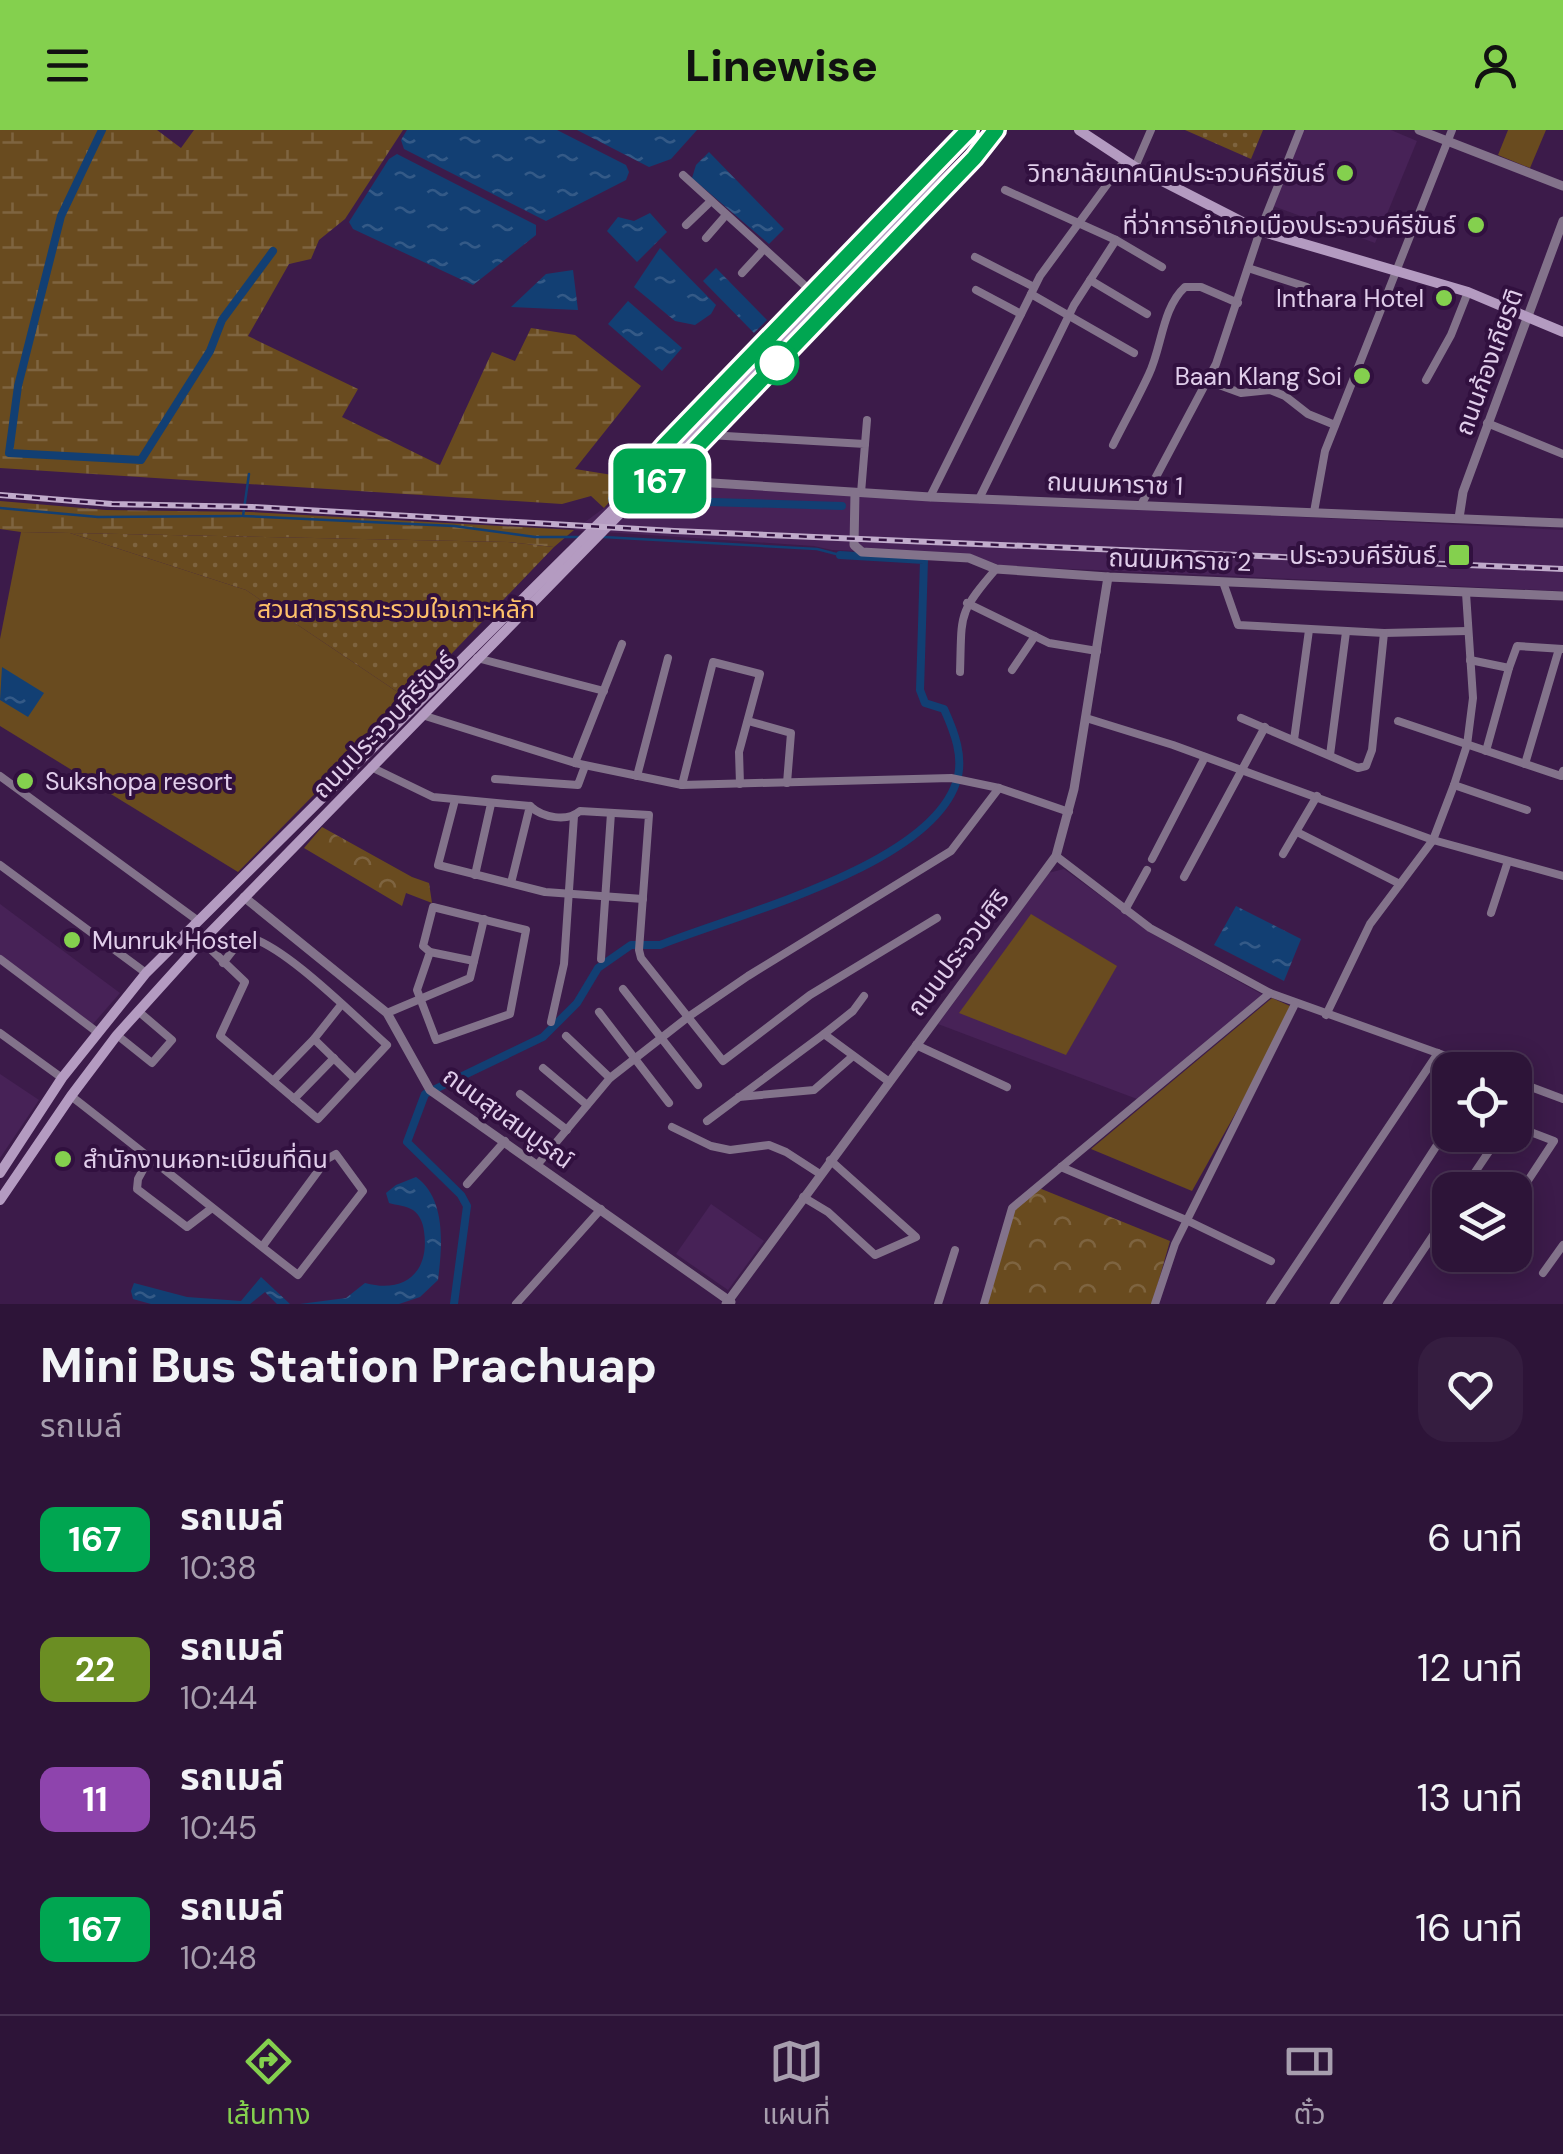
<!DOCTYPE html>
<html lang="th">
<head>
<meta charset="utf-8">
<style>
	:root { --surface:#2d1438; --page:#351d40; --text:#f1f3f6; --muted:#a79eae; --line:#483353; --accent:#84d04e }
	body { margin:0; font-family:"DM Sans","Noto Sans Thai",sans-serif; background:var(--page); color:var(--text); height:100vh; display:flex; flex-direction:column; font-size:38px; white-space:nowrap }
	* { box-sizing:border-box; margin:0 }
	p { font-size:32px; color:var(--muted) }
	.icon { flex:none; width:55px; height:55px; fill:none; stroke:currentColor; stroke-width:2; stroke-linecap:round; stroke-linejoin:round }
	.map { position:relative; height:1174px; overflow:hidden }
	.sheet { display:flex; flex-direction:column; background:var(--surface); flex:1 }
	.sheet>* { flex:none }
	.badge { padding:0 20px; border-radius:15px; font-size:35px; line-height:65px }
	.controls { position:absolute; left:1432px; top:922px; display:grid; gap:20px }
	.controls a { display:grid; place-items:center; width:100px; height:100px; border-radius:20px; background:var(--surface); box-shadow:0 5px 25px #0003,0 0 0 2px var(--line); font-size:50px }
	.map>.badge { position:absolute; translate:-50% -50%; box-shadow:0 0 0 5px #fff }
	.round { display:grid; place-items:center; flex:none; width:105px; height:105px; border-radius:30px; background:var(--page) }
	.summary { display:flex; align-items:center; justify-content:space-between; height:170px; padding:0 40px }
	h1 { font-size:48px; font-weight:800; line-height:75px }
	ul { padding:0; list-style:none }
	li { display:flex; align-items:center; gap:30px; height:130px; padding:0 40px }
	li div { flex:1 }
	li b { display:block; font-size:38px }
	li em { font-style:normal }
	li .badge { min-width:110px; font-weight:700; text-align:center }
	header { display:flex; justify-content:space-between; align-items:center; height:130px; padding:0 40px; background:var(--accent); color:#111; font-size:45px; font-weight:800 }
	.dock { display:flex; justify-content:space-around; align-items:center; height:140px; border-top:2px solid var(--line); background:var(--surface); font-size:28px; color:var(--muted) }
	.dock a { display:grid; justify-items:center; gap:5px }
	.dock .active { color:var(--accent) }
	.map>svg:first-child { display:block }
</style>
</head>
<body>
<header><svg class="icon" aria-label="menu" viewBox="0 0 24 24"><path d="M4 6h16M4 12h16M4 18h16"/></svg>Linewise<svg class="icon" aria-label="person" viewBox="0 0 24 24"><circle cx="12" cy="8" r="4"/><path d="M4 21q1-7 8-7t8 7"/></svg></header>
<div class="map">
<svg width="1563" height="1174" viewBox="0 0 1563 1174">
	<defs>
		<pattern id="forest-crowns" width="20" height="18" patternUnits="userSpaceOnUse" patternTransform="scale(2.5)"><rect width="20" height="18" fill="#694b1f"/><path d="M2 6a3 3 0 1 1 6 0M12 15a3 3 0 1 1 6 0" fill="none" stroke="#7e6440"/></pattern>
		<pattern id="wetland-marsh" width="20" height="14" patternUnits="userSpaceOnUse" patternTransform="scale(2.5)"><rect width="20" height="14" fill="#694b1f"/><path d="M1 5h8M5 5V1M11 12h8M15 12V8" fill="none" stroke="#7e6440"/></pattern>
		<pattern id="park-dots" width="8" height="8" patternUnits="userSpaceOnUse" patternTransform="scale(2.5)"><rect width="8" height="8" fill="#694b1f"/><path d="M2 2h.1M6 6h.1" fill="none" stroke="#7e6440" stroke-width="1.8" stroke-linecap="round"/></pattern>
		<pattern id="water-ripples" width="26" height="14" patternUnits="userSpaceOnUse" patternTransform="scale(2.5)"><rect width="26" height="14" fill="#123f73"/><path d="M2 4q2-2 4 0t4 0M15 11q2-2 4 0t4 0" fill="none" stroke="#345a87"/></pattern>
	</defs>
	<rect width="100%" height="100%" fill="#3c1b4a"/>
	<g fill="#472257">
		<path d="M 1303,0 L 1391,0 L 1417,11 L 1375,113 L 1273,76 Z"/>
		<path d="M 657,355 L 1563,400 L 1563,461 L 1002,436 L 971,425 L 832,420 L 814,416 L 574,400 L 604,378 Z"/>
		<path d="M 1064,739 L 1151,803 L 1263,865 L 1137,969 L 938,894 L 1048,743 Z"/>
		<path d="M 0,774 L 120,863 L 92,895 L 0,825 Z"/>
		<path d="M 0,944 L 39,970 L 0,1028 Z"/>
		<path d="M 711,1074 L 764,1111 L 728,1160 L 676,1124 Z"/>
	</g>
	<g fill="#694b1f">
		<path d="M 1508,0 L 1546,0 L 1530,38 L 1498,25 Z"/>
		<path d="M 21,402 L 70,403 L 246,460 L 408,569 L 238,742 L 0,596 L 0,509 Z"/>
		<path d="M 1031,784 L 1117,836 L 1066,925 L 959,883 Z"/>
		<path d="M 1272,868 L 1290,876 L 1272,918 L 1192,1061 L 1091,1019 Z"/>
	</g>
	<g fill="url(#forest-crowns)">
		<path d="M 322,697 L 412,747 L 429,753 L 432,773 L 406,763 L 402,776 L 304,718 Z"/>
		<path d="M 1039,1058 L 1170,1111 L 1152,1174 L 987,1174 L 1014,1080 Z"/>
	</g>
	<g fill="url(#wetland-marsh)">
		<path d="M 0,0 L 157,0 L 181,18 L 194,0 L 403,0 L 345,89 L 319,110 L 311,129 L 289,134 L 248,206 L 358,259 L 342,287 L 440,335 L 492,222 L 515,231 L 531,198 L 575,205 L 641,256 L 575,339 L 631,348 L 604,378 L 591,366 L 562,374 L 0,338 Z"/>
		<path d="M 0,371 L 106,380 L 250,382 L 574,400 L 554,417 L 508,412 L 21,402 L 0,399 Z"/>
	</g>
	<g fill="url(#park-dots)">
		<path d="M 1185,0 L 1263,0 L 1251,29 Z"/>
		<path d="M 70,403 L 508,412 L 554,417 L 408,569 L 246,460 Z"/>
	</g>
	<g fill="url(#water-ripples)">
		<path d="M 407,0 L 557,0 L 626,35 L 629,42 L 626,50 L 546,91 L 404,19 L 401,10 Z"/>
		<path d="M 577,0 L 697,0 L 671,29 L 649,37 Z"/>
		<path d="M 709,22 L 784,99 L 769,114 L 692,48 L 696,35 Z"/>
		<path d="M 397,24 L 536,95 L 536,105 L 473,155 L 353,99 L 349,92 L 389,29 Z"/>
		<path d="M 650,83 L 667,102 L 637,132 L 607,101 L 618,87 L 634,91 Z"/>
		<path d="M 660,118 L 716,175 L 711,184 L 695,195 L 675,191 L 634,157 Z"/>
		<path d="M 716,138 L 767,190 L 754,203 L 703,151 Z"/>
		<path d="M 573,140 L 578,180 L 511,177 L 546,144 Z"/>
		<path d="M 628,171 L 682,218 L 662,241 L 608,194 Z"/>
		<path d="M 2,537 L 44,563 L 28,587 L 0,570 Z"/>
		<path d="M 1236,776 L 1301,809 L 1284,851 L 1214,815 Z"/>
		<path d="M 416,1047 C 447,1069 442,1118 438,1150 L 420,1167 L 399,1174 L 300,1174 L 346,1168 L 365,1153 C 405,1164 430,1142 424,1101 C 423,1093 420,1085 413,1080 C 407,1076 396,1075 389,1073 L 386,1063 L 396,1055 Z"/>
		<path d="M 261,1147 L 290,1174 L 277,1174 L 265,1162 L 250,1174 L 151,1174 L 133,1169 L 131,1161 L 134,1153 L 187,1167 L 241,1171 Z"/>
	</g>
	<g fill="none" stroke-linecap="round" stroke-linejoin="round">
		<g stroke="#123f73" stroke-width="2.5">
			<path d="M 249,344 L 243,386 L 454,396 L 535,407 L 580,407"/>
			<path d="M 0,378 L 98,387 L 241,386"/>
			<path d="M 603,407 L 817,419 L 840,425"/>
		</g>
		<g stroke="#123f73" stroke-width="8">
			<path d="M 102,0 L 61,86 L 18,256 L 9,323 L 141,330 L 210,221 L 222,190 L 273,121"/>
			<path d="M 612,369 L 842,376"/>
			<path d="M 454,1174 L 467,1076 L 461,1065 L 407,1012 L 425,964 L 543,907 L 577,873 L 598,838 L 631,815 L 660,815 C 737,784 927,737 956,653 C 965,628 954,601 944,579 L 925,573 L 920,560 L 924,430 L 840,425"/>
		</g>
		<g stroke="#83738b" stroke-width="8">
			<path d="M 1135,37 L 1151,0"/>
			<path d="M 683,45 L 813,163"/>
			<path d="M 1005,60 L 1116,110 L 1162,137"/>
			<path d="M 686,95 L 711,71"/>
			<path d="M 706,108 L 726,85"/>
			<path d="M 975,127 L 1034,157"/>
			<path d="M 1248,138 L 1307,157"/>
			<path d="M 742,143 L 764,119"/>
			<path d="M 1090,150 L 1147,184"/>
			<path d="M 976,160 L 1021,184"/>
			<path d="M 1031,164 L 1134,223"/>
			<path d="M 1426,250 L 1451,205 L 1468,162"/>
			<path d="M 1208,251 L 1241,263 L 1270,260 L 1285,266 L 1308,284 L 1335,295"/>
			<path d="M 1487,293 L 1563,324"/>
			<path d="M 709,305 L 865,314 L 861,363"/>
			<path d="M 865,314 L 867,290"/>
			<path d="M 1113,315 C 1125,291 1138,268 1149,244 C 1162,217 1162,178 1185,157 L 1201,157 L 1238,173"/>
			<path d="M 930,367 L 1040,146 L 1125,30"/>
			<path d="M 979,369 L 1074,175 L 1116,110"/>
			<path d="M 1141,375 L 1216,234 L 1260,101 L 1300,0"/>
			<path d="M 1314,382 L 1325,321 L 1452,0"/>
			<path d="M 1223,452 L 1238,495 L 1384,503 L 1467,501"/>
			<path d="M 967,473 L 1049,513 L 1097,521"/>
			<path d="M 477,528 L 604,561"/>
			<path d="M 1470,530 L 1509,538 L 1486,621"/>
			<path d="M 1509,538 L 1517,516 L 1563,519"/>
			<path d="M 1012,540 L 1035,506"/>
			<path d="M 960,542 C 962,484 957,484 996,439"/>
			<path d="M 422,585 L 575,633 L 682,655 L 951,648 L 999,658 L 1069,682"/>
			<path d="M 1086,588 L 1173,615 L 1433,710 L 1563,746"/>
			<path d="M 1241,588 L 1358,638 L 1366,636 L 1372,620 L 1384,503"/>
			<path d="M 748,591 L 791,603 L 787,653"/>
			<path d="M 1398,591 L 1561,646 L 1563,641"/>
			<path d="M 1294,610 L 1309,500"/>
			<path d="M 1330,625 L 1346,502"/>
			<path d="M 575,633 L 622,514"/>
			<path d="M 1525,634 L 1559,519"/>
			<path d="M 371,637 L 433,667 L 530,676 L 511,753"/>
			<path d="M 0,646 L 197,790"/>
			<path d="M 637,646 L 668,528"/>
			<path d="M 495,649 L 578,655 L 585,636"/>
			<path d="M 682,655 L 713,532 L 760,544 L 739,622 L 740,654"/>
			<path d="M 1454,655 L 1527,680"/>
			<path d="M 455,670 L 438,735 L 545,762 L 643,769"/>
			<path d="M 530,676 C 543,688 567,692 580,681 L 649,685 L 639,820 L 641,828 L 723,931 L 810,865 L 937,788"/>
			<path d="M 1297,702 L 1400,754"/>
			<path d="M 1283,724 L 1317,666"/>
			<path d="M 1056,726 L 1150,798 L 1270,863 L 1485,940"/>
			<path d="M 1152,729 L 1205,627"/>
			<path d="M 0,735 L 146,843"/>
			<path d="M 475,745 L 491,674"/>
			<path d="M 1184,747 L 1265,597"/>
			<path d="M 433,777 L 526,800 L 510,884 L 436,910 L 417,860 L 430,822 L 423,816 Z"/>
			<path d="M 1125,780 L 1147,740"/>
			<path d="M 1491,783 L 1508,731"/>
			<path d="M 202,811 L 245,852 L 220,906 L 318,989 L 387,915 C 356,888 281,811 244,806 L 223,833"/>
			<path d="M 430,822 L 474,831"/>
			<path d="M 0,829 L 97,902"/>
			<path d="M 601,829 L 611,683"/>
			<path d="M 623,859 L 698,955"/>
			<path d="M 599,882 L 669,973"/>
			<path d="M 387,883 L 470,848 L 484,789"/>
			<path d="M 1326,885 L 1370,794 L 1433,710 L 1454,655 L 1467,615 L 1473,568 L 1466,463"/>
			<path d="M 551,892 L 564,834 L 574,686"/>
			<path d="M 0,903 L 62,948"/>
			<path d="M 824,904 L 853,881 L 864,866"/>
			<path d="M 117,905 L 152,933 L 172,910 L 138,881"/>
			<path d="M 566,906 L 610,948"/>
			<path d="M 314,909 L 355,949"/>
			<path d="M 916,915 L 1007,957"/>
			<path d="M 543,938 L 587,975"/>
			<path d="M 273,951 L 314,909 L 341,875"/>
			<path d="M 1515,951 L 1563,969"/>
			<path d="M 520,964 L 567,1000"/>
			<path d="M 71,966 C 147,1025 222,1086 298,1145 L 363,1061 L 336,1024 L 327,1029 L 262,1117"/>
			<path d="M 739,967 L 814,960 L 853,926"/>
			<path d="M 294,969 L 334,928"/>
			<path d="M 707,991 L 824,904 L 888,951"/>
			<path d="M 1515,996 L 1554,1011 L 1515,1070"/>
			<path d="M 672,997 L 711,1016 L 730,1020 L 769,1015 L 786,1022 L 820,1044"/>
			<path d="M 150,1027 L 138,1049 L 137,1059 L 187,1097 L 212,1078"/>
			<path d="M 538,1034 L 610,948 L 688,887 L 748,846 L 951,721 L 999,658"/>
			<path d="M 1061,1037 L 1186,1090 L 1271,1131"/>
			<path d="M 467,1054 L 505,1011"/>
			<path d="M 1463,1060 L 1500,1005"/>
			<path d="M 803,1067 L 828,1082 L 875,1125 L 916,1107 L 830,1030"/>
			<path d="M 1470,1139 L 1479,1125"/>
			<path d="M 1543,1143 L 1563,1115"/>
			<path d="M 516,1174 L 601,1079"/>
			<path d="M 938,1174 L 955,1120"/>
			<path d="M 984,1174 L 1012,1078 L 1270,863"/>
			<path d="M 1155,1174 L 1175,1114 L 1295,874"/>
			<path d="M 1270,1174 L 1438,923"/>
			<path d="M 1334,1174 L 1450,995"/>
			<path d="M 1387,1174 L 1450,1080"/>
		</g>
		<g stroke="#83738b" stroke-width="9">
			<path d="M 1419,0 L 1563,56"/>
			<path d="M 665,350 L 930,367 L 1563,393"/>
			<path d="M 855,363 L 854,415 L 862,422 L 969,428 L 996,439 L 1108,447 L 1563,466"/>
			<path d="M 1459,388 L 1463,362 L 1563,91"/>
			<path d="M 244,767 L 387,883 L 430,960 L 731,1172"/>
			<path d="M 726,1174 L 1056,726 L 1074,659 L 1108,447"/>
		</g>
		<g stroke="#b49bc1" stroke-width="10">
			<path d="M 1079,0 L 1135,37 L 1260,101 L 1468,162 L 1563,202"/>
			<path d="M 863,120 L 973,0"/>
			<path d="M 651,331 L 864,109"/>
			<path d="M 650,346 L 658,351 L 665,350 L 935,67"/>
			<path d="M 0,1043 L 62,948 L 146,843 L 693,300"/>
			<path d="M 0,1070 L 71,966 L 117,905 L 202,811 L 688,314 L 856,136 L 994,0"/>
		</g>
		<defs>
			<path id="rail" d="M 0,365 L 112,374 L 252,377 L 674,401 L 1563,439"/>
		</defs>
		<use href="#rail" stroke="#c0abcb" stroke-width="6"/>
		<use href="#rail" stroke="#31103f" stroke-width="2.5" stroke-dasharray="8" stroke-linecap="butt"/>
	</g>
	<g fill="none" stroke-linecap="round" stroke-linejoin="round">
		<defs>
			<path id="line" d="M 969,0 L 665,315 L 647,336 L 648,344 L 658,351 L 665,350 L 974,28 L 996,0"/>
		</defs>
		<use href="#line" stroke="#fff" stroke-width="22"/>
		<use href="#line" stroke="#00a651" stroke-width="15"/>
	</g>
	<g fill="#84d04e" stroke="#31103f" stroke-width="4">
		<circle cx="1345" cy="43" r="10"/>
		<circle cx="1476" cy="95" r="10"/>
		<circle cx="1444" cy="168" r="10"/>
		<circle cx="1362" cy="246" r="10"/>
		<rect x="1447" y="413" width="24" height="24" rx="5"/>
		<circle cx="25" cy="651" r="10"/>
		<circle cx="72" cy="810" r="10"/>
		<circle cx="63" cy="1029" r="10"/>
	</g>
	<circle fill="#fff" stroke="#00a651" stroke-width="5" cx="777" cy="233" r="20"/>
	<g text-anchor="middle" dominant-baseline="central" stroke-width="8" stroke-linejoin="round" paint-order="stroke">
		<g font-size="25" fill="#e1ceeb" stroke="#31103f" text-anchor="end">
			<text x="1325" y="43">วิทยาลัยเทคนิคประจวบคีรีขันธ์</text>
			<text x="1456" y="95">ที่ว่าการอำเภอเมืองประจวบคีรีขันธ์</text>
			<text x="1424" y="168">Inthara Hotel</text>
			<text x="1342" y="246">Baan Klang Soi</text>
			<text x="1436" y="425">ประจวบคีรีขันธ์</text>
			<text x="45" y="651" text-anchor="start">Sukshopa resort</text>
			<text x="92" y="810" text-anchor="start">Munruk Hostel</text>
			<text x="83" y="1029" text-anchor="start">สำนักงานหอทะเบียนที่ดิน</text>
		</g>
		<g font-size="25" fill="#e1ceeb" stroke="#31103f">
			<text transform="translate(1489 232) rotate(-70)">ถนนก้องเกียรติ</text>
			<text transform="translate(1115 354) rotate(2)">ถนนมหาราช 1</text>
			<text transform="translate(1180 430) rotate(2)">ถนนมหาราช 2</text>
			<text transform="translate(384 595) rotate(-46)">ถนนประจวบคีรีขันธ์</text>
			<text transform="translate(958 823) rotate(-53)">ถนนประจวบศิริ</text>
			<text transform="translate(508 988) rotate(36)">ถนนสุขสมบูรณ์</text>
		</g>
		<g font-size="25" fill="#fec16a" stroke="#31103f">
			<text x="396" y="479">สวนสาธารณะรวมใจเกาะหลัก</text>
		</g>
	</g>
</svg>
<div class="controls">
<a><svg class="icon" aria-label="locate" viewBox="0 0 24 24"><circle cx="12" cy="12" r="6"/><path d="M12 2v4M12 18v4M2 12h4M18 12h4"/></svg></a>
<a><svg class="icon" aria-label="layers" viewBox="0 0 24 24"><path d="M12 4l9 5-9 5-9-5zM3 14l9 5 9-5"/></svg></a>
</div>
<b class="badge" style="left:660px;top:351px;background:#00a651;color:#fff">167</b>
</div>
<section class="sheet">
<div class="summary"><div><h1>Mini Bus Station Prachuap</h1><p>รถเมล์</p></div><a class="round"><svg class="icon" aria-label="heart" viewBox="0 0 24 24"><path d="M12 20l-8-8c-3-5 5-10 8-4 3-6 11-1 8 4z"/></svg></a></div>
<ul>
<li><span class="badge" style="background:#00a651;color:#fff">167</span><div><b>รถเมล์</b><p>10:38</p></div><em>6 นาที</em></li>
<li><span class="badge" style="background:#6b8e23;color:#fff">22</span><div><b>รถเมล์</b><p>10:44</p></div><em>12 นาที</em></li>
<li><span class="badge" style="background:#8e44ad;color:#fff">11</span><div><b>รถเมล์</b><p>10:45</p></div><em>13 นาที</em></li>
<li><span class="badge" style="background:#00a651;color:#fff">167</span><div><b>รถเมล์</b><p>10:48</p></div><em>16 นาที</em></li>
</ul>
</section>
<nav class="dock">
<a class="active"><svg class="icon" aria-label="directions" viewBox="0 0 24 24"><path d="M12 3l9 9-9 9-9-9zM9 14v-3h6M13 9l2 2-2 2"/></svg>เส้นทาง</a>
<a><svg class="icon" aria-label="map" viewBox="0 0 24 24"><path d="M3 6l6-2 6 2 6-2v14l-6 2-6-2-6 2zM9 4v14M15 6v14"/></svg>แผนที่</a>
<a><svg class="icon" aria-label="tickets" viewBox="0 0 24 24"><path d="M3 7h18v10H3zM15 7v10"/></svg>ตั๋ว</a>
</nav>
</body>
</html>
